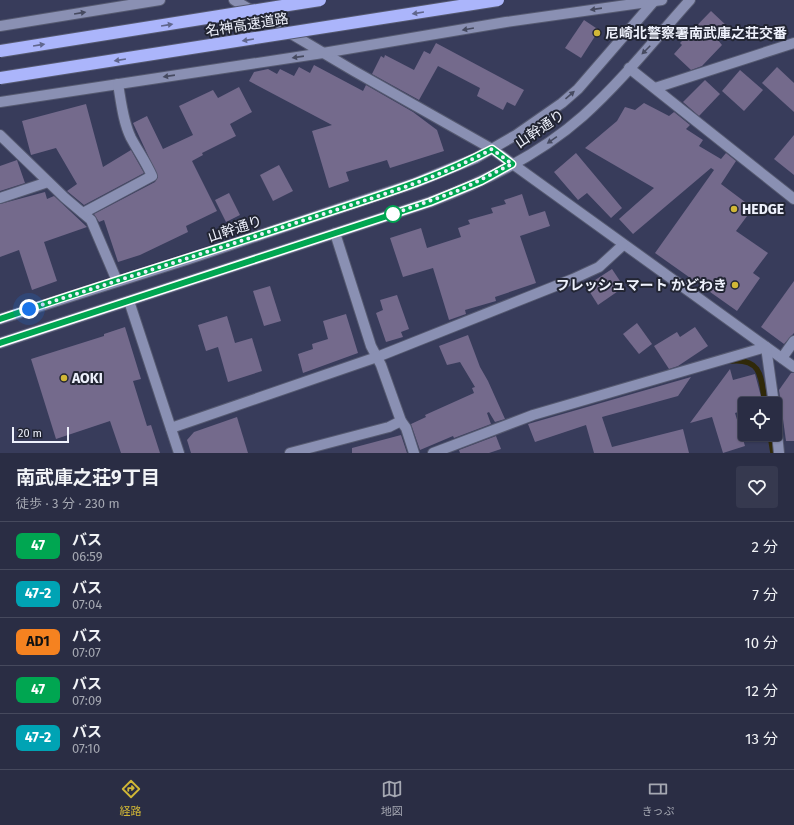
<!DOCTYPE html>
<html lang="ja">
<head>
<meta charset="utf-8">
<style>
	:root { --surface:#2a2d44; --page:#36394f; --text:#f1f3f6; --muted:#a5a8b2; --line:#46495d; --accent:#d1b736 }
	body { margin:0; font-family:"Fira Sans","Noto Sans JP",sans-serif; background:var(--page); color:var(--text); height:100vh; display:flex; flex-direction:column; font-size:15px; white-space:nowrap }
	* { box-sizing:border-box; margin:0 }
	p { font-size:13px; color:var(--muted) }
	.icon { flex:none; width:22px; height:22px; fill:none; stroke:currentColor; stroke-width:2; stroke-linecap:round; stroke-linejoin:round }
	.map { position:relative; height:453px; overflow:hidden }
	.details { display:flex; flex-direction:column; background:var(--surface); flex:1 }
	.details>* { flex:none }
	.badge { padding:0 8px; border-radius:6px; font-size:14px; line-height:26px }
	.fabs { position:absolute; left:738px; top:397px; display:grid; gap:8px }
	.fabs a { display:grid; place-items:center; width:44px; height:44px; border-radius:4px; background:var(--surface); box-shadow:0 1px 3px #0004,0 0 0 1px var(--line); font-size:20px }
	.scale { position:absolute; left:12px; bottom:10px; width:57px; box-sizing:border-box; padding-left:4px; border:2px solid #eef1fc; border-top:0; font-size:11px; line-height:14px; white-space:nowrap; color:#eef1fc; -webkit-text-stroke:3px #222533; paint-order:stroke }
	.you { position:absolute; width:20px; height:20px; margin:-10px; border:3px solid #fff; border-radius:50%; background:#1a73e8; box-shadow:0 0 0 6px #1a73e833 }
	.map>.badge { position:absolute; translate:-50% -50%; box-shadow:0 0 0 2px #fff }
	.round { display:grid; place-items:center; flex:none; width:42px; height:42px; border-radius:4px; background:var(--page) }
	.overview { display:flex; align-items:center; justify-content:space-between; height:68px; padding:0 16px }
	h1 { font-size:19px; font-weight:700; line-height:30px }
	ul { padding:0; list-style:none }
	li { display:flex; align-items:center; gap:12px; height:48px; padding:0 16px; border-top:1px solid var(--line) }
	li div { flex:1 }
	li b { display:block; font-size:15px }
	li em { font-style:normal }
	li .badge { min-width:44px; font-weight:700; text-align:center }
	.menu { display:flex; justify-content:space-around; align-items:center; height:56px; border-top:1px solid var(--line); background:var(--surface); font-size:11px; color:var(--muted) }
	.menu a { display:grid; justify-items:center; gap:2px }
	.menu .active { color:var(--accent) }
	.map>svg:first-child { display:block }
</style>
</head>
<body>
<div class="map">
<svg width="794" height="453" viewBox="0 0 794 453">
	<rect width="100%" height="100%" fill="#383c5b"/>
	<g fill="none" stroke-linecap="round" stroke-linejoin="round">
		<g stroke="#302909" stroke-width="5.5">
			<path d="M 731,361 C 763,358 761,379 765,404"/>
			<path d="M 770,434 L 773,453"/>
		</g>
	</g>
	<g fill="#746a8c">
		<path d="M 711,11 L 729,28 L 718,40 L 722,45 L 702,66 L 691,70 L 674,54 L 682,45 L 680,43 Z"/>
		<path d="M 584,20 L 599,30 L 581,58 L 565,48 Z"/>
		<path d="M 436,43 L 524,90 L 515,106 L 507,102 L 503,110 L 477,96 L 480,88 L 438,66 L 419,100 L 372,74 L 381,56 L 384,58 L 385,55 L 414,70 L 424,51 L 430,54 Z"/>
		<path d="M 314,65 L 363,91 L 366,85 L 413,112 L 437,130 L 444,151 L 390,168 L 387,160 L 346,172 L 349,181 L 329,188 L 312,131 L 332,125 L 249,81 L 254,72 L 268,69 L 277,74 L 280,69 L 294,76 L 299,67 L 310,73 Z"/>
		<path d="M 777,67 L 794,83 L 794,112 L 762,83 Z"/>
		<path d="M 740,70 L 763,90 L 744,111 L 722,91 Z"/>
		<path d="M 705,80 L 720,94 L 699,116 L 683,102 Z"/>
		<path d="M 239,87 L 252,112 L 230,124 L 236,136 L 202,153 L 203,155 L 192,161 L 217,211 L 186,226 L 188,232 L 140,255 L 118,262 L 104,220 L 99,222 L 94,214 L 155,182 L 158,177 L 133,123 L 147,116 L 163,149 L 193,135 L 179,106 L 213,90 L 218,98 Z"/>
		<path d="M 644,103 L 669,116 L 674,112 L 690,125 L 686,129 L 703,140 L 699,146 L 721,159 L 726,153 L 736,161 L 721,184 L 753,208 L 736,231 L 768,253 L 753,273 L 760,278 L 737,311 L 655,253 L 714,170 L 711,168 L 633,234 L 619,219 L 654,188 L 585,148 L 617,121 L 625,107 L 635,110 Z"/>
		<path d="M 86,104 L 103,167 L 131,150 L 144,173 L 84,205 L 67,191 L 77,184 L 56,148 L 31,155 L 22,121 Z"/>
		<path d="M 794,135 L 794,175 L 774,159 Z"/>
		<path d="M 576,153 L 622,208 L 611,218 L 587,193 L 578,200 L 554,172 Z"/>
		<path d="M 17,160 L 25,183 L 0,191 L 0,166 Z"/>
		<path d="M 279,165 L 293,191 L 273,201 L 260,175 Z"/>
		<path d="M 45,192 L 47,199 L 54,196 L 87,227 L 44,242 L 57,281 L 32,290 L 19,250 L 0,257 L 0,204 Z"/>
		<path d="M 229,193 L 240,215 L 226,222 L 215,200 Z"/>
		<path d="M 522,194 L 529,216 L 545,211 L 550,226 L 520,236 L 536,283 L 495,297 L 496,301 L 465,310 L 466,314 L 449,320 L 433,268 L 403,277 L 390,238 L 421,228 L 427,248 L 461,237 L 458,228 L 470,224 L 468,220 L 493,213 L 491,208 L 506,204 L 504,200 Z"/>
		<path d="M 612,269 L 624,287 L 598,305 L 586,286 Z"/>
		<path d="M 794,281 L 794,333 L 784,344 L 761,327 Z"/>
		<path d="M 270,286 L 281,321 L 264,326 L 253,291 Z"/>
		<path d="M 397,295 L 409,329 L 401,332 L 403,337 L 386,342 L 376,313 L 383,310 L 380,300 Z"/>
		<path d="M 346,314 L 358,353 L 303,373 L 298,354 L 313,349 L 312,344 L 328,339 L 323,321 Z"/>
		<path d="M 227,316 L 235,343 L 252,338 L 262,371 L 228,382 L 218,347 L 206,351 L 198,325 Z"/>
		<path d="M 637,323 L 652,344 L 639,354 L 623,334 Z"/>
		<path d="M 125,327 L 141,379 L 133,381 L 147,426 L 151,425 L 160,453 L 121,453 L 110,421 L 56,439 L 31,359 L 104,336 L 104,334 Z"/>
		<path d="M 695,327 L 708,346 L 678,366 L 669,369 L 654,346 L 677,332 L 680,337 Z"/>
		<path d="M 468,335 L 480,367 L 488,381 L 505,419 L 495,422 L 489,412 L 487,413 L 491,424 L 454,438 L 453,436 L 420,450 L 411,424 L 426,417 L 425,415 L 474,393 L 472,388 L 475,387 L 460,362 L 447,365 L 439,346 Z"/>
		<path d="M 730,369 L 733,380 L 755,374 L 763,404 L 745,404 L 745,410 L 735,413 L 745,446 L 723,453 L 712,417 L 690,423 Z"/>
		<path d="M 791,373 L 794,373 L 794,441 L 786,441 L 779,390 Z"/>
		<path d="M 691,377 L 678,396 L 602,417 L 612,447 L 683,429 L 689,453 L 594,453 L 586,425 L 535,442 L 528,424 Z"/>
		<path d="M 237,417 L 248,453 L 191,453 L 187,440 L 194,432 Z"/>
		<path d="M 401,435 L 407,453 L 352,453 L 352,448 Z"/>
		<path d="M 496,436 L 501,449 L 489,453 L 460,453 L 459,450 Z"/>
	</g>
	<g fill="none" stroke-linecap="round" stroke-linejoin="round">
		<defs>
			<g id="minor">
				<path d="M 234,0 L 354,71 L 492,149 L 794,367"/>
				<path d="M 0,26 L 160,0"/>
				<path d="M 629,68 L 794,199"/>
				<path d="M 655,88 L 794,43"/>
				<path d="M 0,102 L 323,53 L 506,22 L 662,0"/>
				<path d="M 0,135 L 65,198 L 91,220 L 117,281"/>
				<path d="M 0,198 L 48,182"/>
				<path d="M 83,213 L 152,176 C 146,162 138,151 131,138 C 123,122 121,101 118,84"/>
				<path d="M 335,233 L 371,346 L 381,365 L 401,421 L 406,428 L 414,453"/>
				<path d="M 129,301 L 179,453"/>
				<path d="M 0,319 L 189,259 L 415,183 L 476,158 L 516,135 L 562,103 L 578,89 L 655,0"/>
				<path d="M 0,343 L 430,202 C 484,182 539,155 583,116 C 622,81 655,39 690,0"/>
				<path d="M 782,358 L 794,341"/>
				<path d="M 775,414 L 779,453"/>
				<path d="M 171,428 L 377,357 L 573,279 L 599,267 L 623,245"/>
				<path d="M 290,453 L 389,427 L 401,421"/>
				<path d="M 433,453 L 533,415 L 766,347 L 774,404"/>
			</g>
		</defs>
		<use href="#minor" stroke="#555970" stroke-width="12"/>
		<use href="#minor" stroke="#8a90b3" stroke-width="10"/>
		<defs>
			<g id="highway-bridge">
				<path d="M 0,51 L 320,0"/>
				<path d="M 0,78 L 498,0"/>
			</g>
		</defs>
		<use href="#highway-bridge" stroke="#555970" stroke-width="14" stroke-linecap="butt"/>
		<use href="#highway-bridge" stroke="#abb5fb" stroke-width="12"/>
	</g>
	<defs><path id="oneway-solid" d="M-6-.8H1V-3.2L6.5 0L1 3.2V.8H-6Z"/></defs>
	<g fill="#464a60">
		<use href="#oneway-solid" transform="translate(596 9) rotate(172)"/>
		<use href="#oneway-solid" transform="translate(80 13) rotate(-9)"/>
		<use href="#oneway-solid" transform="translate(468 29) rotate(170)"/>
		<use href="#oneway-solid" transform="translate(646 50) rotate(135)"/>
		<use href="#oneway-solid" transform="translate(298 57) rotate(172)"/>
		<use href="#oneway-solid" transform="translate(169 76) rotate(172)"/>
		<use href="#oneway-solid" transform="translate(570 95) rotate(-41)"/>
		<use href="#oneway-solid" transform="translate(552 140) rotate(145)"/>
	</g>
	<g fill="#60668d">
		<use href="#oneway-solid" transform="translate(418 13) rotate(171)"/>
		<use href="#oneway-solid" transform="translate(167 25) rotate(-9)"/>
		<use href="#oneway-solid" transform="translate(248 40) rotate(171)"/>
		<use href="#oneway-solid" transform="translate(39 45) rotate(-9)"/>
		<use href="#oneway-solid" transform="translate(120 60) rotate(171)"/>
	</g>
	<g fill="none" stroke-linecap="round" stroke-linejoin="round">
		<defs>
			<path id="line" d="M 0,319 C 104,283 210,252 314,217 C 374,197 436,179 492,149 L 512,164 L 481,181 L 430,202 L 0,343"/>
		</defs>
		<use href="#line" stroke="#fff" stroke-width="9"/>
		<use href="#line" stroke="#00a651" stroke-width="6"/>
		<path stroke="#eef1fc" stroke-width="4" stroke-dasharray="0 7.2" d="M 29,309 C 123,279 217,249 311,218 C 372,198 435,180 492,149 L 512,164 L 460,190 L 393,214"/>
	</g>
	<g fill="#d1b736" stroke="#222533" stroke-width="1.5">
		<circle cx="597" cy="33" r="4"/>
		<circle cx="734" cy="209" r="4"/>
		<circle cx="735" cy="285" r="4"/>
		<circle cx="64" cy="378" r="4"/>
	</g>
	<circle fill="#fff" stroke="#00a651" stroke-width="2" cx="393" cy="214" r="8"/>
	<g text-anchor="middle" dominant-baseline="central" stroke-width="4" stroke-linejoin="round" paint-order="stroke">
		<g font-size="14" fill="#eef1fc" stroke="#222533">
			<text transform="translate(247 25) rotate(-9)">名神高速道路</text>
			<text transform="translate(540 129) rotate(-34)">山幹通り</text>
			<text transform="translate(235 229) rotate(-18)">山幹通り</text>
		</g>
		<g font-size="14" font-weight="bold" fill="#eef1fc" stroke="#222533" text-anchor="start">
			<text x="605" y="33">尼崎北警察署南武庫之荘交番</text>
			<text x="742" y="209">HEDGE</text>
			<text x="727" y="285" text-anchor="end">フレッシュマート かどわき</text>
			<text x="72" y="378">AOKI</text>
		</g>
	</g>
</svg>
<div class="fabs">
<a><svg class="icon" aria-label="locate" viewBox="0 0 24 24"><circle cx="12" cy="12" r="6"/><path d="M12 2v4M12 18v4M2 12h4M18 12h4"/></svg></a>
</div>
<div class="scale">20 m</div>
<div class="you" style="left:29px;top:309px"></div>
</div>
<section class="details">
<div class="overview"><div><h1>南武庫之荘9丁目</h1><p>徒歩 · 3 分 · 230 m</p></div><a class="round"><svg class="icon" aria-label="heart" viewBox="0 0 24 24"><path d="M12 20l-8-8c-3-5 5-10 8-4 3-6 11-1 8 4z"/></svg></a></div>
<ul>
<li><span class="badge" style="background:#00a651;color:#fff">47</span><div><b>バス</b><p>06:59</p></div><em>2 分</em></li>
<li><span class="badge" style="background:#00a3b4;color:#fff">47-2</span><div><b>バス</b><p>07:04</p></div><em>7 分</em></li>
<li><span class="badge" style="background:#f58220;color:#111">AD1</span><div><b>バス</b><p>07:07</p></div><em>10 分</em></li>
<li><span class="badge" style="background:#00a651;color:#fff">47</span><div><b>バス</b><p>07:09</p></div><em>12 分</em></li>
<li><span class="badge" style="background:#00a3b4;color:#fff">47-2</span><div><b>バス</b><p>07:10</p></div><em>13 分</em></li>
</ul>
</section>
<nav class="menu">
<a class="active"><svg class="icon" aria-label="directions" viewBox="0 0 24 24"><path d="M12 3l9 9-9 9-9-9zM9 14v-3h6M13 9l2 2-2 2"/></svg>経路</a>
<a><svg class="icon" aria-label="map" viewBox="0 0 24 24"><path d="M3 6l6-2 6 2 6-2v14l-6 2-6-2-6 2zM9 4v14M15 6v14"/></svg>地図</a>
<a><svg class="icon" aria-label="tickets" viewBox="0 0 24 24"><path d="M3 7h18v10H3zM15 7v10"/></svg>きっぷ</a>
</nav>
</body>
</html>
